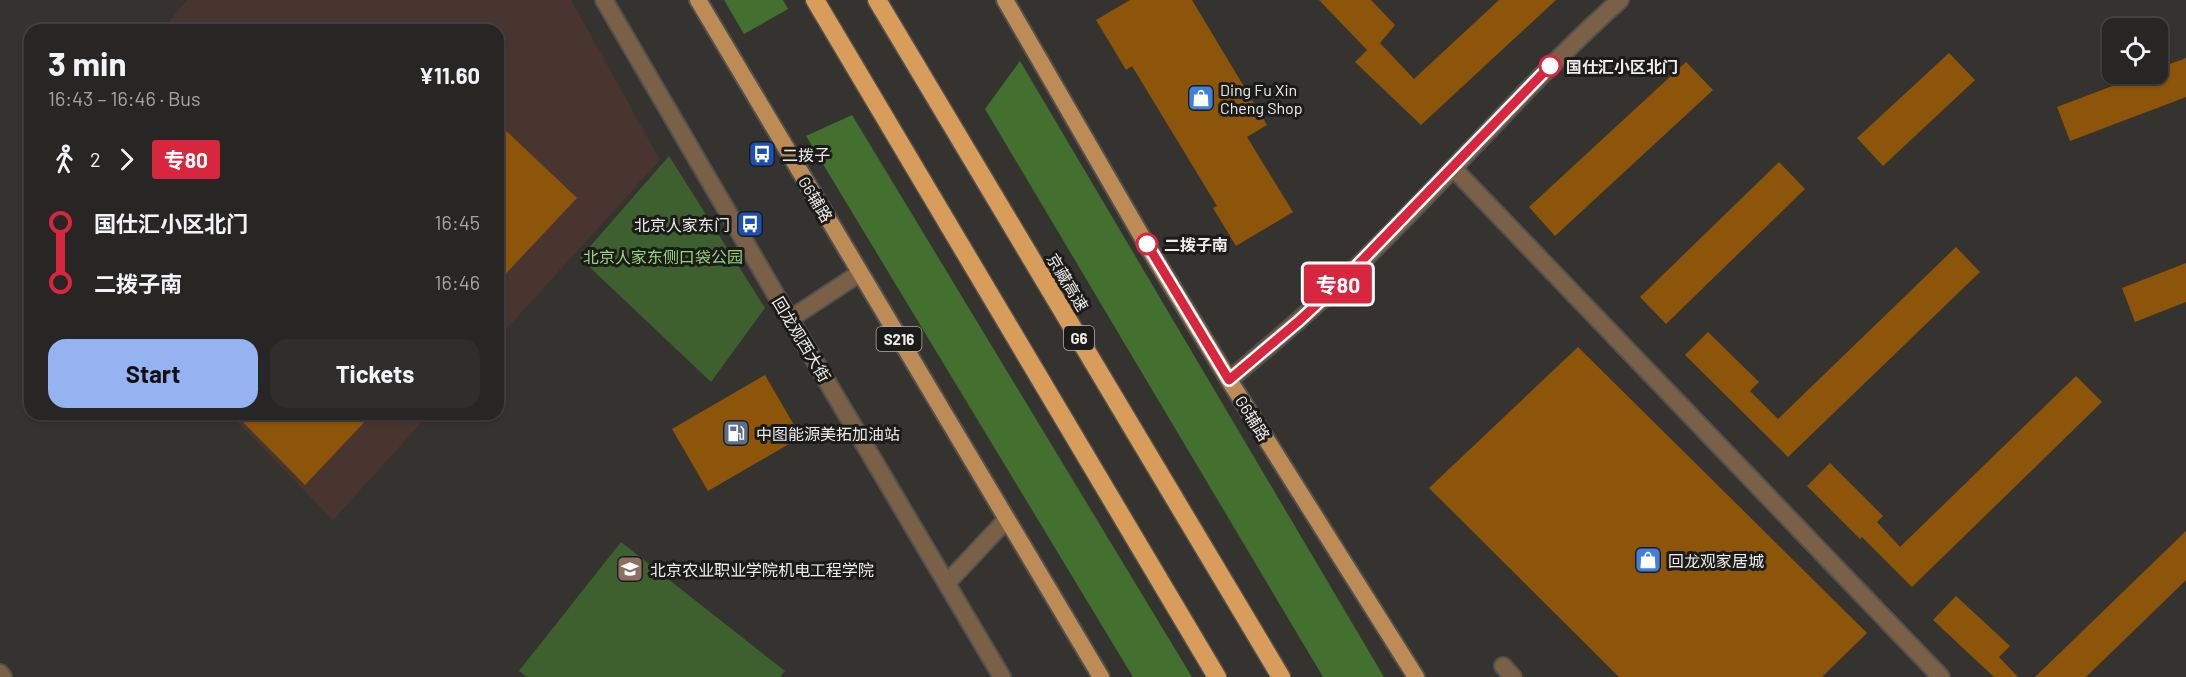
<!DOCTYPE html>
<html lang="en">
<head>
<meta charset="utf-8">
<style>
	:root { --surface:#282624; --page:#302e2c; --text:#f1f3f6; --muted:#a5a5a6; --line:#444341; --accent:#95b2f1 }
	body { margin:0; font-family:Barlow,"Noto Sans SC",sans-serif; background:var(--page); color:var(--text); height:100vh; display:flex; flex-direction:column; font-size:22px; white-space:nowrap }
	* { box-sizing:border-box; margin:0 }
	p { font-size:20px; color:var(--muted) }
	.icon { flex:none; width:33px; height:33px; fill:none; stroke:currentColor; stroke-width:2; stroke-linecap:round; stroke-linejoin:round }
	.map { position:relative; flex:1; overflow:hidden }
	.details { position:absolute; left:24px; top:24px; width:480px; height:396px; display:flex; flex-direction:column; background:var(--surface); border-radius:18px; box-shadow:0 2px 4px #0004,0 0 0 2px var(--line) }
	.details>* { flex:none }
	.badge { padding:0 12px; border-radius:4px; font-size:21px; line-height:39px }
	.controls { position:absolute; left:2102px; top:18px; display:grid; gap:12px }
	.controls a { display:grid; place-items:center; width:66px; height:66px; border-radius:12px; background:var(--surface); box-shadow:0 2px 4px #0004,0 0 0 2px var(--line); font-size:30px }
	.map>.badge { position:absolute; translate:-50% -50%; box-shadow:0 0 0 3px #fff }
	.legs { display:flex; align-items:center; gap:9px; height:66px; padding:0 24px; font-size:20px }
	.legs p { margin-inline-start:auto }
	.head { display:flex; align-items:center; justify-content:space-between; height:102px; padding:0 24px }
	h1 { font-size:33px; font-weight:700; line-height:45px }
	.action { display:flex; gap:12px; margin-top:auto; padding:12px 24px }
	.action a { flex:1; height:69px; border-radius:18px; background:var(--accent); color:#111; font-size:24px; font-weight:700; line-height:69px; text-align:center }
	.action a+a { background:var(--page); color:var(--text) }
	ul { padding:0 24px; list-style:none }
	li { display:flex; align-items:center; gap:21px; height:60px; font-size:22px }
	li i { display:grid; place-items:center; width:9px; height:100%; margin:0 8px; background:currentColor }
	li i::after { content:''; width:15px; height:15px; margin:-8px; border:4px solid; border-radius:50%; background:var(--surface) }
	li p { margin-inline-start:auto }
	li:first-child i { background:linear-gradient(#0000 50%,currentColor 0) }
	li:last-child i { background:linear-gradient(currentColor 50%,#0000 0) }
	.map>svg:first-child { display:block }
</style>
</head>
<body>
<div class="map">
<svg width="2186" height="677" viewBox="0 0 2186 677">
	<rect width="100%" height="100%" fill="#353330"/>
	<g fill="#493530">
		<path d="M 187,0 L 571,0 L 660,160 L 498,338 L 498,30 L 162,30 Z"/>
		<path d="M 230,414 L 429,414 L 333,520 Z"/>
	</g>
	<g fill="#3e602f">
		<path d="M 669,156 L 765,308 L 711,382 L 580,258 Z"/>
		<path d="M 621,542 L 785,671 L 780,677 L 527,677 L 519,671 Z"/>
	</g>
	<g fill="#43702e">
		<path d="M 724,0 L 783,0 L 788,9 L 744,34 Z"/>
		<path d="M 1020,61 L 1384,677 L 1323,677 L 985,109 Z"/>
		<path d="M 852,115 L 1192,677 L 1133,677 L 806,136 Z"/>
	</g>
	<g fill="#8d5509">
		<path d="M 1130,0 L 1192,0 L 1267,125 L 1247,137 L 1293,212 L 1236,246 L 1213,208 L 1217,206 L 1132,66 L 1126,70 L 1096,20 Z"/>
		<path d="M 1319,0 L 1371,0 L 1395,25 L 1380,43 L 1414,79 L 1499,0 L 1556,0 L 1421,125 L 1355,62 L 1367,50 Z"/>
		<path d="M 1949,53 L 1975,80 L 1883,166 L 1857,138 Z"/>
		<path d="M 2186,58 L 2186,97 L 2070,141 L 2057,107 L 2144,74 L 2157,74 L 2157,69 Z"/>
		<path d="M 1686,62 L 1713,90 L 1555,236 L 1529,207 Z"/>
		<path d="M 498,123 L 577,198 L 498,282 Z"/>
		<path d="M 1779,162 L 1805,189 L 1666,324 L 1640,297 Z"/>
		<path d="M 1956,247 L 1980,272 L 1788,457 L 1685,355 L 1708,332 L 1759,382 L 1750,391 L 1778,419 Z"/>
		<path d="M 2186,263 L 2186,302 L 2135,322 L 2122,288 Z"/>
		<path d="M 1578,347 L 1867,633 L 1822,677 L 1619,677 L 1429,488 Z"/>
		<path d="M 765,375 L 801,437 L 708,491 L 672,429 Z"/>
		<path d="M 2076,376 L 2102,402 L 1912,587 L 1862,537 L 1860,539 L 1807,486 L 1830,463 L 1883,516 L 1877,522 L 1900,547 Z"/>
		<path d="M 235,414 L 372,414 L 305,485 Z"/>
		<path d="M 2186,531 L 2186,580 L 2086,677 L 2035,677 Z"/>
		<path d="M 1956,596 L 2010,646 L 1999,657 L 2018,677 L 1994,677 L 1933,620 Z"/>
	</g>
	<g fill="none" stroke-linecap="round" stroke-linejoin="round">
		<defs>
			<g id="minor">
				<path d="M 1453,168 L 1941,677"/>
				<path d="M 790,319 L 860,273"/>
				<path d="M 947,583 L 1007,519"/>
				<path d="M 1503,666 L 1513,677"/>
				<path d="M 0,673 L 3,677"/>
			</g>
			<g id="tertiary">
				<path d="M 604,0 L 790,319 L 1002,677"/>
				<path d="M 1229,380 C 1268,347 1308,314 1345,278 C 1440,188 1523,87 1620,0"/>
			</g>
			<g id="primary">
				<path d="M 698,0 L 1101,677"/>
				<path d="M 1005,0 L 1145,242 L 1229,380 L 1416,677"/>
			</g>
			<g id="motorway">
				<path d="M 815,0 L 1217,677"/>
				<path d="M 877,0 L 1281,677"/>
			</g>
		</defs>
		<use href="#minor" stroke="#53514e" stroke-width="20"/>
		<use href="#tertiary" stroke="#53514e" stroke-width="20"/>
		<use href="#primary" stroke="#53514e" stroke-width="20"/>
		<use href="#motorway" stroke="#53514e" stroke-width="21"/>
		<use href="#minor" stroke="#796047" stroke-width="16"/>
		<use href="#tertiary" stroke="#796047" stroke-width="16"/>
		<use href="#primary" stroke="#bd8b56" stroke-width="16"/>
		<use href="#motorway" stroke="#d89c5b" stroke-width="18"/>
	</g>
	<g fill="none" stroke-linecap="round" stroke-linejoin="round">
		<defs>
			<path id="line-1" d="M 1147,244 L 1229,380 L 1300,320 L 1346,277 L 1550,66"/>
		</defs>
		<use href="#line-1" stroke="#fff" stroke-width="14"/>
		<use href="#line-1" stroke="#d7263d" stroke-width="9"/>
	</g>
	<defs>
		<symbol id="shop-square" viewBox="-11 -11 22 22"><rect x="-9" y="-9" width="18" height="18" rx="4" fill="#3f7fe0" stroke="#1b1b19"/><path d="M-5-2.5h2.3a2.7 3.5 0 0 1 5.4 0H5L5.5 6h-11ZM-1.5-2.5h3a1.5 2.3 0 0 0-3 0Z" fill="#fff"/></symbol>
		<symbol id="bus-square" viewBox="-11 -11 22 22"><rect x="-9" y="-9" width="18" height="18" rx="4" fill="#1a4fb4" stroke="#1b1b19"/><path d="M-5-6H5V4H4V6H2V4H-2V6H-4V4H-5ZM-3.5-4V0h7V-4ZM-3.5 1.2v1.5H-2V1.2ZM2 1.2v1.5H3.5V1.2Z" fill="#fff"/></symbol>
		<symbol id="fuel-square" viewBox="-11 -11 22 22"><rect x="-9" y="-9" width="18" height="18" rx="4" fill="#5c6f8a" stroke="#1b1b19"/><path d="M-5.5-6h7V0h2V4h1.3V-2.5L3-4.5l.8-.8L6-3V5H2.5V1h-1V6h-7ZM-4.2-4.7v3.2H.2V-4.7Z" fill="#fff"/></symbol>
		<symbol id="university-square" viewBox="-11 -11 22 22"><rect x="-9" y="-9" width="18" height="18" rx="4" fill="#8d6e63" stroke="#1b1b19"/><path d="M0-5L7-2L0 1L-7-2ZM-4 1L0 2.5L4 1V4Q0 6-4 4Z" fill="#fff"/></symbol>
	</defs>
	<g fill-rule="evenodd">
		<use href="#shop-square" x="1186" y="83" width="30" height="30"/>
		<use href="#bus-square" x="747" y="139" width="30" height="30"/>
		<use href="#bus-square" x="735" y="209" width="30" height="30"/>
		<use href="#fuel-square" x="721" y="418" width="30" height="30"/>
		<use href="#shop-square" x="1633" y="545" width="30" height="30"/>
		<use href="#university-square" x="615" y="554" width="30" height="30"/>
	</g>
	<g fill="#fff" stroke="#d7263d" stroke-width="3">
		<circle cx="1550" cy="66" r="10"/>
		<circle cx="1147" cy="244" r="10"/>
	</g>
	<g text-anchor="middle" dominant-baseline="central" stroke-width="6" stroke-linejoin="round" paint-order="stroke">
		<g fill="#1b1b19" stroke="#afaeac" stroke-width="1.5">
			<rect x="1064" y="326" width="30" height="24" rx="4.5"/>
			<rect x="876.5" y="327" width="45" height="24" rx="4.5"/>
		</g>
		<g font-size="15" font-weight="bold" fill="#eeedeb">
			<text x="1079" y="338">G6</text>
			<text x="899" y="339">S216</text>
		</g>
		<g font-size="16" font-weight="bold" fill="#eeedeb" stroke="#1b1b19" text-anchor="start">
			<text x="1566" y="66">国仕汇小区北门</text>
			<text x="1164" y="244">二拨子南</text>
		</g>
		<g font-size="16" fill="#eeedeb" stroke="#1b1b19" text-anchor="start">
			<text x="1220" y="89">Ding Fu Xin<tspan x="1220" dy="18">Cheng Shop</tspan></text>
			<text x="782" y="154">二拨子</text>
			<text x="730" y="224" text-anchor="end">北京人家东门</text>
			<text x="756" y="433">中图能源美拓加油站</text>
			<text x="1668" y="560">回龙观家居城</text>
			<text x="650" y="569">北京农业职业学院机电工程学院</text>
		</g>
		<g font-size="16" fill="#eeedeb" stroke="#1b1b19">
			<text transform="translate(816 199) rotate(59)">G6辅路</text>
			<text transform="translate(1068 282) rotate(59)">京藏高速</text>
			<text transform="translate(802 339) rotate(59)">回龙观西大街</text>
			<text transform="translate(1253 418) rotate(58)">G6辅路</text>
		</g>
		<g font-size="16" fill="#96d67a" stroke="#1b1b19">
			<text x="663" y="256">北京人家东侧口袋公园</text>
		</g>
	</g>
</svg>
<div class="controls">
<a><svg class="icon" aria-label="locate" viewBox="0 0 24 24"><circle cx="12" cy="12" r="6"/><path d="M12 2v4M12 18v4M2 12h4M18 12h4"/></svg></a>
</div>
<b class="badge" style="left:1338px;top:284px;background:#d7263d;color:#fff">专80</b>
<section class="details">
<div class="head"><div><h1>3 min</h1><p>16:43 – 16:46 · Bus</p></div><b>¥11.60</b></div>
<div class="legs"><svg class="icon" aria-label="walk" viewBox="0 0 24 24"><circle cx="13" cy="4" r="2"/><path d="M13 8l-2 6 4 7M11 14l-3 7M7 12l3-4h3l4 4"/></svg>2<svg class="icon" aria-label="forward" viewBox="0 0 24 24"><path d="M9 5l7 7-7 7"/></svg><b class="badge" style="background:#d7263d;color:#fff">专80</b></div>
<ul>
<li><i style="color:#d7263d"></i><b>国仕汇小区北门</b><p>16:45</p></li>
<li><i style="color:#d7263d"></i><b>二拨子南</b><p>16:46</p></li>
</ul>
<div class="action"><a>Start</a><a>Tickets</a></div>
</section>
</div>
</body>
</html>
